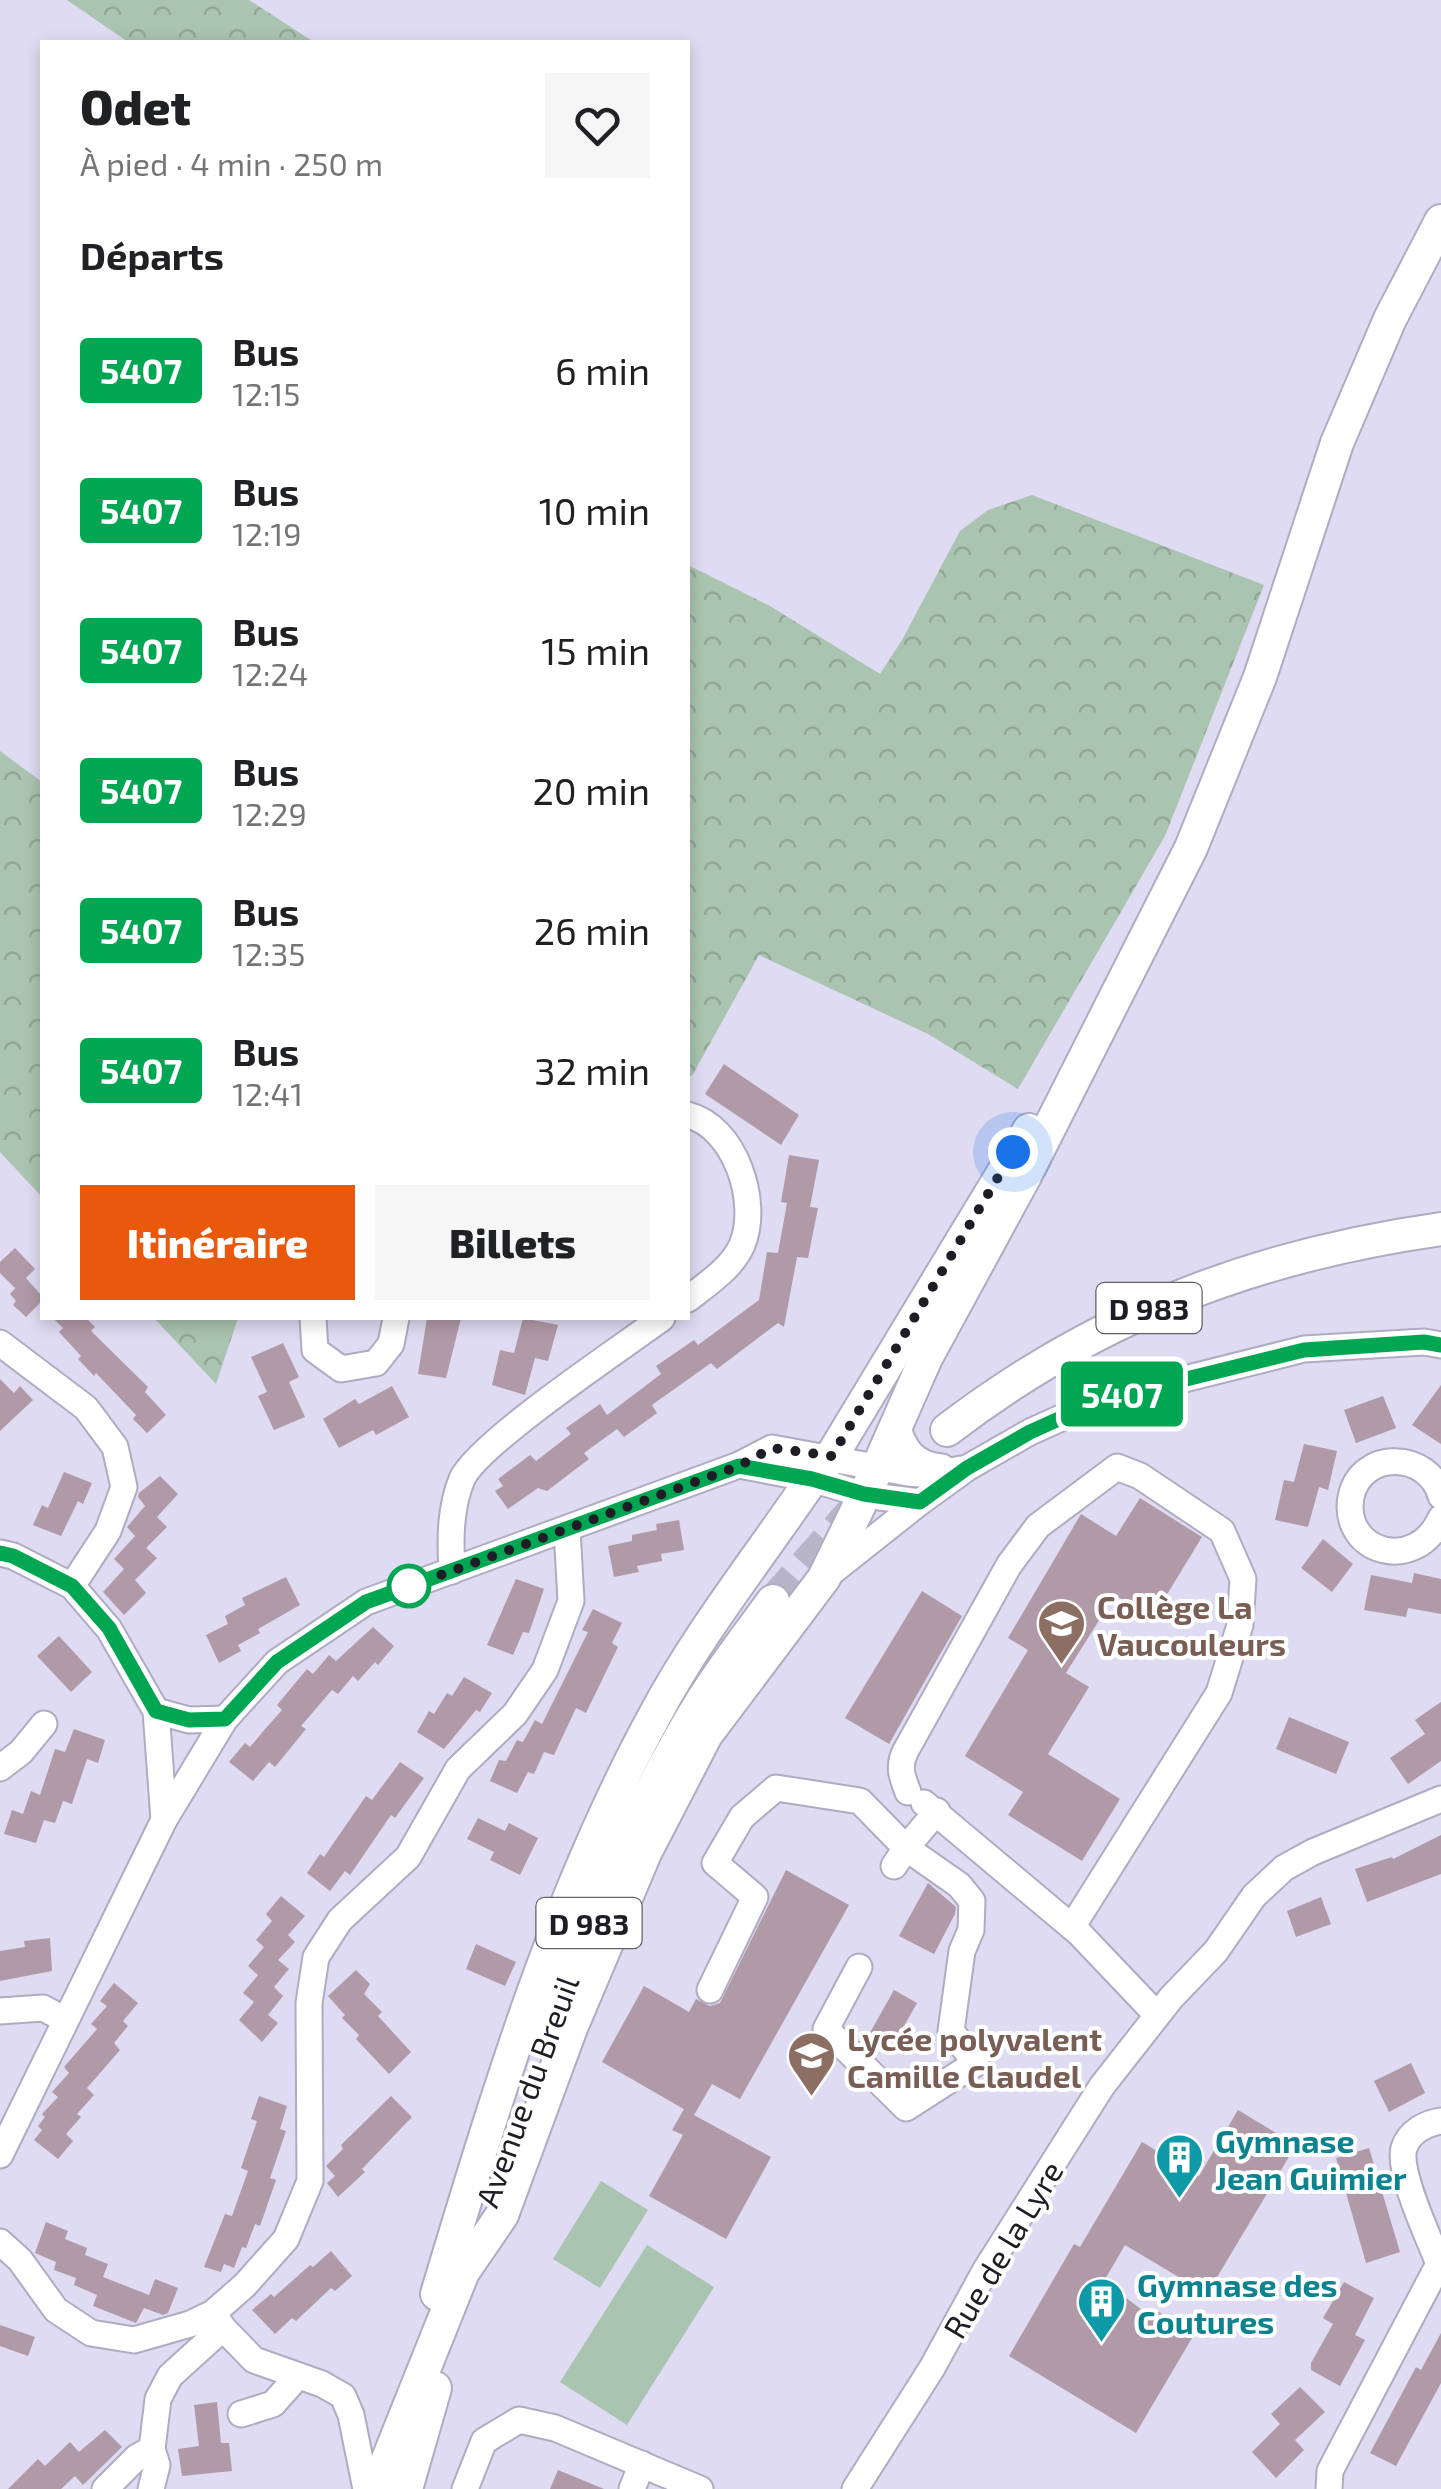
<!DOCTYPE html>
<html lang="fr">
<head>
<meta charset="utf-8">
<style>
	:root { --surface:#fff; --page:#f6f6f6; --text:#202124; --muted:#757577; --accent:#ea580c }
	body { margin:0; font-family:"Exo 2",sans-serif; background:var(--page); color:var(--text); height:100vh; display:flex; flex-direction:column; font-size:38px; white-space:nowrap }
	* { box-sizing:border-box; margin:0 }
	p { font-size:32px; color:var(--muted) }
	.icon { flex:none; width:55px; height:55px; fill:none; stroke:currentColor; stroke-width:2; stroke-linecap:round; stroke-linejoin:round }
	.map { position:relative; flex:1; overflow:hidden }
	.sheet { position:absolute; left:40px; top:40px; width:650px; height:1280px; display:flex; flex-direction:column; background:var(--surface); border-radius:0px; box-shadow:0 5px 15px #0003 }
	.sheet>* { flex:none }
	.badge { padding:0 20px; border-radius:8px; font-size:35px; line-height:65px }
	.you { position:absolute; width:50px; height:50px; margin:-25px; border:8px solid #fff; border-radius:50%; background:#1a73e8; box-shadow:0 0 0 15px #1a73e833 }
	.map>.badge { position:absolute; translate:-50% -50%; box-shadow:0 0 0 5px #fff }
	h2 { padding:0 40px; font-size:38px; line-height:90px }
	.round { display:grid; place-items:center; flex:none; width:105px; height:105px; border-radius:0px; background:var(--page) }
	.head { display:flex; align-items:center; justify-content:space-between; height:170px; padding:0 40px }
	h1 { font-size:48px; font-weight:800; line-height:75px }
	.button { display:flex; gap:20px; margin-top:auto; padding:20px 40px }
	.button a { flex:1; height:115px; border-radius:0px; background:var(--accent); color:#fff; font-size:40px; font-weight:800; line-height:115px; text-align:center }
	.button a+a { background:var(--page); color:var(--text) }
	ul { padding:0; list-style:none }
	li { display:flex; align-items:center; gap:30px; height:140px; padding:0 40px }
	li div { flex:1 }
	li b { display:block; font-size:38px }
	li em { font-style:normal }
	li .badge { min-width:110px; font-weight:700; text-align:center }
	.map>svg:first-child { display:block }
</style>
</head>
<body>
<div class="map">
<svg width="1441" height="2489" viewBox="0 0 1441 2489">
	<defs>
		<pattern id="forest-crowns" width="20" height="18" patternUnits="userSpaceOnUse" patternTransform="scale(2.5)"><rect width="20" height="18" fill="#a9c4b0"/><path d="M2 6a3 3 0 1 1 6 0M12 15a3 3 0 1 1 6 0" fill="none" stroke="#91a897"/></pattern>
	</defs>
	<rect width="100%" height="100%" fill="#dfdbf2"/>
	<g fill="url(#forest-crowns)">
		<path d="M 67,0 L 249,0 L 314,42 L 128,42 Z"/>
		<path d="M 1032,495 L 1264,585 L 1165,836 L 1018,1089 L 928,1034 L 759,955 L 692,1076 L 688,1075 L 688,565 L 770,606 L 880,674 L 902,640 L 960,531 L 988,510 Z"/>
		<path d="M 0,751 L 42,782 L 42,1197 L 0,1152 Z"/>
		<path d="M 154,1318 L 238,1318 L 216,1384 Z"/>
	</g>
	<g fill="#a9c4b0">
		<path d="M 601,2181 L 648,2210 L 600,2288 L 553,2259 Z"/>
		<path d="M 647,2245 L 714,2287 L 627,2425 L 560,2382 Z"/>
	</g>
	<g fill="#b19aa7">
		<path d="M 724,1064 L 799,1115 L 781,1145 L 705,1094 Z"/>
		<path d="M 789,1155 L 819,1160 L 810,1207 L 818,1208 L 808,1258 L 797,1257 L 784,1327 L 778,1323 L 717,1369 L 711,1363 L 652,1405 L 657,1413 L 624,1437 L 617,1429 L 584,1453 L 589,1459 L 547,1491 L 538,1488 L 508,1509 L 495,1491 L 503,1486 L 498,1479 L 530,1455 L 536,1461 L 571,1434 L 566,1428 L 600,1404 L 607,1415 L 661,1374 L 656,1366 L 694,1340 L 698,1345 L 759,1300 L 767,1252 L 778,1253 L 787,1203 L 781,1202 Z"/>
		<path d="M 15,1248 L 35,1269 L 26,1278 L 42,1296 L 42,1301 L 26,1317 L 13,1305 L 16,1301 L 10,1294 L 18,1285 L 15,1288 L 0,1273 L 0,1262 Z"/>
		<path d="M 53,1318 L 86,1318 L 95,1327 L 91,1331 L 148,1387 L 145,1392 L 166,1415 L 147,1433 L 133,1419 L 136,1415 L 96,1373 L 94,1376 L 78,1359 L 81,1356 L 59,1332 L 63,1328 Z"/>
		<path d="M 427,1318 L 461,1318 L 446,1378 L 418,1374 Z"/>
		<path d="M 523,1318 L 558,1325 L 548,1361 L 535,1358 L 525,1395 L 492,1385 L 500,1350 L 514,1353 Z"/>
		<path d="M 283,1343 L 299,1377 L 289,1382 L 305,1417 L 274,1430 L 258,1396 L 267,1392 L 251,1357 Z"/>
		<path d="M 0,1379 L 14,1393 L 20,1386 L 33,1400 L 0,1431 Z"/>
		<path d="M 1441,1385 L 1441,1444 L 1412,1425 Z"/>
		<path d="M 392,1386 L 409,1417 L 376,1435 L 373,1430 L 339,1448 L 323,1419 L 355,1399 L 359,1404 Z"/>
		<path d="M 1383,1396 L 1396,1428 L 1356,1443 L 1344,1410 Z"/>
		<path d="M 1304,1444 L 1337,1451 L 1328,1490 L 1319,1487 L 1308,1527 L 1275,1520 L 1284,1480 L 1294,1482 Z"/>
		<path d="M 64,1472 L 92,1483 L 83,1504 L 78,1501 L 61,1536 L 33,1525 L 42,1505 L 48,1508 Z"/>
		<path d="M 160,1476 L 178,1494 L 157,1517 L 167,1527 L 146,1548 L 157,1558 L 135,1580 L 146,1593 L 124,1615 L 103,1592 L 124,1569 L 114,1559 L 135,1536 L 127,1527 L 145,1506 L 138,1497 L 139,1493 Z"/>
		<path d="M 1140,1498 L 1202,1537 L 1152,1619 L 1115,1595 L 1066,1673 L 1089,1687 L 1048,1754 L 1120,1799 L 1082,1861 L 1008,1815 L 1023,1792 L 965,1756 L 1028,1650 L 1008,1638 L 1081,1514 L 1116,1536 Z"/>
		<path d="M 679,1520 L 684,1550 L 661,1554 L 662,1561 L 637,1566 L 639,1572 L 614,1577 L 608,1546 L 632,1541 L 632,1535 L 657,1530 L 656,1524 Z"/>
		<path d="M 1323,1539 L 1353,1564 L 1332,1592 L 1301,1568 Z"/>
		<path d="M 1414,1573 L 1441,1579 L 1441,1614 L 1408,1608 L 1406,1617 L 1364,1610 L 1371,1575 L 1412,1583 Z"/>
		<path d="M 286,1577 L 300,1605 L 258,1629 L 260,1633 L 238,1645 L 241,1651 L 219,1663 L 206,1635 L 228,1624 L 225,1616 L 245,1605 L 242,1598 Z"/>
		<path d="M 516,1579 L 544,1589 L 529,1633 L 523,1632 L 513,1655 L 487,1645 Z"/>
		<path d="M 922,1591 L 962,1616 L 889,1744 L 845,1718 Z"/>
		<path d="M 593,1609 L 622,1623 L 612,1643 L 618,1647 L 586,1713 L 576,1708 L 554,1755 L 544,1752 L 534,1774 L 528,1772 L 517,1793 L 490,1781 L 499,1760 L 506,1761 L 517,1740 L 523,1742 L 535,1720 L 542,1724 L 588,1632 L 582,1630 Z"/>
		<path d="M 373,1627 L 394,1646 L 378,1665 L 375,1662 L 358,1681 L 353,1676 L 338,1694 L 332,1690 L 301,1726 L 306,1729 L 275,1767 L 269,1762 L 253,1781 L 229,1762 L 245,1743 L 250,1747 L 266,1728 L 282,1710 L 277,1705 L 307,1669 L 313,1674 L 329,1655 L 336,1661 Z"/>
		<path d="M 59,1636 L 92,1672 L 71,1692 L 37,1656 Z"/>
		<path d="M 464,1677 L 492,1693 L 480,1712 L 476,1710 L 444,1749 L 417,1732 L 429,1711 L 434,1714 L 447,1693 L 452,1696 Z"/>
		<path d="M 1441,1702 L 1441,1761 L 1408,1784 L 1390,1758 L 1425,1734 L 1415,1720 Z"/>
		<path d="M 1289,1717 L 1349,1742 L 1336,1774 L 1276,1749 Z"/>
		<path d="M 74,1729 L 105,1740 L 98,1763 L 87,1759 L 72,1804 L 63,1801 L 55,1823 L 44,1820 L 36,1843 L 4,1834 L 12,1810 L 23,1814 L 31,1791 L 40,1795 L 55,1749 L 65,1752 Z"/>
		<path d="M 400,1762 L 424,1778 L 395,1818 L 391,1815 L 350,1875 L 345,1871 L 330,1891 L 307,1873 L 320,1854 L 324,1857 L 366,1796 L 372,1800 Z"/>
		<path d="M 478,1818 L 505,1831 L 509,1823 L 538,1838 L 520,1875 L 490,1860 L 494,1852 L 467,1839 Z"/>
		<path d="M 1441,1835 L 1441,1874 L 1367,1902 L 1355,1869 L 1392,1857 L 1393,1859 Z"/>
		<path d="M 786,1870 L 849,1905 L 740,2099 L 712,2084 L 694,2115 L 771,2157 L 726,2239 L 649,2196 L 683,2135 L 672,2130 L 684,2109 L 689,2112 L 602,2062 L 644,1986 L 689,2012 L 696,1999 L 710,2006 L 720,2003 Z"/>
		<path d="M 928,1883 L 956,1907 L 955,1914 L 934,1954 L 899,1936 Z"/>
		<path d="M 281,1896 L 305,1916 L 288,1935 L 295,1942 L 278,1960 L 289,1969 L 274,1987 L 283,1996 L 268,2015 L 278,2023 L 262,2042 L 239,2020 L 254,2002 L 243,1993 L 258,1975 L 248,1966 L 264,1947 L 256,1940 L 272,1921 L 266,1914 Z"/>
		<path d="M 1321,1897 L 1331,1924 L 1296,1937 L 1287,1911 Z"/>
		<path d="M 50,1938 L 52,1971 L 0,1981 L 0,1951 L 25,1947 L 24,1941 Z"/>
		<path d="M 476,1944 L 516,1962 L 505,1986 L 466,1969 Z"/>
		<path d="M 356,1970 L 370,1984 L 364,1994 L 382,2012 L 378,2016 L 411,2052 L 389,2074 L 356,2039 L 359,2035 L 342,2018 L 345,2015 L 328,1996 Z"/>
		<path d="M 114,1983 L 138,2003 L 123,2021 L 128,2026 L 114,2043 L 120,2050 L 87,2088 L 94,2095 L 77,2114 L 81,2117 L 66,2134 L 73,2141 L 58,2159 L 34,2140 L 42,2130 L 38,2126 L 45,2117 L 42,2114 L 58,2097 L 52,2092 L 69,2073 L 64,2067 L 97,2029 L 91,2024 L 107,2006 L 100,2001 Z"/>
		<path d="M 894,1990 L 917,2003 L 890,2051 L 867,2038 Z"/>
		<path d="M 1411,2063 L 1425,2093 L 1389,2112 L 1374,2081 Z"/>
		<path d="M 259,2096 L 287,2106 L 280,2129 L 286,2131 L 270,2178 L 276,2180 L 260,2226 L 255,2224 L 246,2248 L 242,2247 L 234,2268 L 224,2264 L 221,2272 L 204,2267 L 225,2214 L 232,2216 L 248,2171 L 241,2168 L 257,2121 L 251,2119 Z"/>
		<path d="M 391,2096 L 412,2117 L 362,2169 L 365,2172 L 338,2197 L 327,2183 L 335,2176 L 326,2166 L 343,2149 L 341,2145 Z"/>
		<path d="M 1238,2110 L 1296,2145 L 1207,2294 L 1125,2245 L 1104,2281 L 1150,2316 L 1154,2309 L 1195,2333 L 1136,2433 L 1009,2356 L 1074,2244 L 1080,2247 L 1142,2142 L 1199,2176 Z"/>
		<path d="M 1369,2148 L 1400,2252 L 1366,2263 L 1336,2158 Z"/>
		<path d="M 46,2222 L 68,2231 L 65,2239 L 87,2248 L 85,2255 L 108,2264 L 103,2277 L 149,2295 L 155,2279 L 178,2288 L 168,2313 L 163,2315 L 144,2308 L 136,2323 L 93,2306 L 97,2295 L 74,2285 L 76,2278 L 54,2270 L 56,2262 L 35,2253 Z"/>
		<path d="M 331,2251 L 352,2276 L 335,2291 L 331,2288 L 296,2321 L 292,2318 L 275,2334 L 252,2310 L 271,2294 L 274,2297 L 310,2265 L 313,2267 Z"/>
		<path d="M 1344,2282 L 1374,2298 L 1355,2335 L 1365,2340 L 1340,2386 L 1311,2370 L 1311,2363 L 1333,2324 L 1323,2318 Z"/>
		<path d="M 0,2325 L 35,2337 L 28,2356 L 0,2346 Z"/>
		<path d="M 1441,2333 L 1441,2383 L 1396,2466 L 1370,2453 L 1416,2367 L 1421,2370 Z"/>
		<path d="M 1300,2387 L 1325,2412 L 1295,2440 L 1304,2450 L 1276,2478 L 1252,2452 L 1280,2424 L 1271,2414 Z"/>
		<path d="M 217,2402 L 221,2443 L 229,2443 L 232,2471 L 182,2476 L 178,2449 L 199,2446 L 194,2405 Z"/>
		<path d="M 105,2430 L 122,2447 L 83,2485 L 75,2476 L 61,2489 L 8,2489 L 38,2459 L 45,2466 L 70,2442 L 79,2452 Z"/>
		<path d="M 558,2470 L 604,2489 L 550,2489 Z"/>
	</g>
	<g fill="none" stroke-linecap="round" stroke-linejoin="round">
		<path stroke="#b8b5c9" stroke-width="32" stroke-dasharray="32 16" stroke-linecap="butt" d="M 773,1601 L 856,1507"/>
		<defs>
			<g id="minor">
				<path d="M 688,1115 C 735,1127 760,1202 742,1245 C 732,1268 707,1284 688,1299"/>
				<path d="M 313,1318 L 315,1350 L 341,1369 L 376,1363 L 391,1344 L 396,1318"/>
				<path d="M 0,1343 L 86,1408 L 115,1447 L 124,1487 L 108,1531 L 72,1586"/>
				<path d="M 897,1424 C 903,1449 915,1465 942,1467"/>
				<path d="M 739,1465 L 772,1448 L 908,1473 L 932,1475 L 961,1469"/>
				<path d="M 1441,1496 C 1429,1451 1361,1449 1351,1497 C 1341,1552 1415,1575 1441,1518"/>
				<path d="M 0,1553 L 13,1556 L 72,1586 L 109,1629 L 156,1711 L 164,1820 L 0,2155"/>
				<path d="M 452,1571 C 450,1540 450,1508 462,1479 C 478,1443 623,1347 662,1318"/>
				<path d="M 828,1575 L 920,1502"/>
				<path d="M 156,1711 L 189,1720 L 225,1719"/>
				<path d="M 0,1768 L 21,1752 L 44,1724"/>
				<path d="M 908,1792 C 902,1777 898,1767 905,1752 L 1009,1565 L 1038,1526 L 1117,1467 L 1140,1476 L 1222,1531 L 1243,1579 L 1240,1625 L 1219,1693 L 1072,1927"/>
				<path d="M 924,1803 L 1079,1933 L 1157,2015"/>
				<path d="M 164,1820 L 225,1719 L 277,1662 L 366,1602 L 739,1465 L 812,1479 L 864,1495 L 920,1502 L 967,1468 L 1030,1432 L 1101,1400 L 1304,1349 L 1424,1342 L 1441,1345"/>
				<path d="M 859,1967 L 826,2029 L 906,2108 L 976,2063 L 951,2031 L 962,1951 L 971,1930 L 972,1901 L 959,1885 L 906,1848 L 937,1811"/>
				<path d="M 710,1990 L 755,1897 L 715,1863 L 742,1817 L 776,1788 L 860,1801 L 906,1848 L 894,1866"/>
				<path d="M 0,2011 L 43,2008 L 64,2019"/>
				<path d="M 0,2242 L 20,2260 L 56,2310 L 91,2333 L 134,2340 L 190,2324 L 213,2313 L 245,2285 L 286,2239 L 310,2181 L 309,2003 L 316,1957 L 340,1920 L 408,1857 L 458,1769 L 515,1714 L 545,1670 L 571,1601 L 567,1529"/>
				<path d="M 1439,2264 C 1430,2240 1397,2172 1404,2148 C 1409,2132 1426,2123 1441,2121"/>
				<path d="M 223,2328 L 254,2360 L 322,2384 L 343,2396 L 351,2415 L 366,2489"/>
				<path d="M 241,2414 L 273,2404 L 298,2376"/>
				<path d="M 105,2489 L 137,2457 L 152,2449"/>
				<path d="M 151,2489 L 157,2465 L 152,2449 L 158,2399 L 170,2376 L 223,2328 L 216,2317"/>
				<path d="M 465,2489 L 484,2441 L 519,2420 L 555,2428 L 700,2489"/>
				<path d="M 632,2489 L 642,2464"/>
				<path d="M 855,2489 L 932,2368 L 985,2271 L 1102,2086 L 1171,1998 L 1216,1951 L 1254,1896 L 1284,1868 L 1313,1852 L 1441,1799"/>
				<path d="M 1329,2489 L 1330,2471 L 1441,2260"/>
			</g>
			<g id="major">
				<path d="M 947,1430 C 1096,1316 1256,1255 1441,1229"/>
				<path d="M 546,2031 C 591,1917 638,1805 702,1701 C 724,1666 749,1634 773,1601"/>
				<path d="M 437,2294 C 497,2095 556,1896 656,1713 C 700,1631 760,1556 812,1479 L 831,1457 L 1029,1130"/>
				<path d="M 376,2489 L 463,2272 L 502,2215 L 571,2028 L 645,1853 L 706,1735 L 824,1578 L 877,1469 L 926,1358 L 1025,1176 L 1191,848 L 1260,677 L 1337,443 L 1390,319 L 1441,221"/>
				<path d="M 406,2489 L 435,2388"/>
			</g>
		</defs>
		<use href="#minor" stroke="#afabc2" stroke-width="29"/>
		<use href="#major" stroke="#afabc2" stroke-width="36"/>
		<use href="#minor" stroke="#fff" stroke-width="25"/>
		<use href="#major" stroke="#fff" stroke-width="32"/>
	</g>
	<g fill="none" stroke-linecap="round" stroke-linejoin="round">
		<defs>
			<path id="line" d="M 0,1553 L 13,1556 L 72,1586 L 109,1628 L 156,1711 L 189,1720 L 225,1719 L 277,1662 L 366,1602 L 739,1466 L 812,1479 L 864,1494 L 920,1502 L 967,1468 L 1030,1432 L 1101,1400 L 1304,1350 L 1424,1342 L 1441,1345"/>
		</defs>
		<use href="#line" stroke="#fff" stroke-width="22"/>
		<use href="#line" stroke="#00a651" stroke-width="15"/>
		<path stroke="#1e1d25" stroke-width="10" stroke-dasharray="0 18" d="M 409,1586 L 400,1590 L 739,1466 L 772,1448 L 832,1456 L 1013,1152"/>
	</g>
	<defs>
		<symbol id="school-pin" viewBox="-11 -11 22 30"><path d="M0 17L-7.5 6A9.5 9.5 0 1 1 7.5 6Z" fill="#8d6e63" stroke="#fff"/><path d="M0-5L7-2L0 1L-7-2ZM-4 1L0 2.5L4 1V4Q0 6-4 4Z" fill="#fff"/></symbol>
		<symbol id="building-pin" viewBox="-11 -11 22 30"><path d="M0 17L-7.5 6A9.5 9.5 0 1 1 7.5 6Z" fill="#0f9aa8" stroke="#fff"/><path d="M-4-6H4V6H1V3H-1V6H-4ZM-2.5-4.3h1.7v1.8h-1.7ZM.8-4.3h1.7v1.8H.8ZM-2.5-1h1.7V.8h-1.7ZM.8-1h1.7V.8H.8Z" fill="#fff"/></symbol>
	</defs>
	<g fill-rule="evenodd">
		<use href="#school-pin" x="1034" y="1596" width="55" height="75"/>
		<use href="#school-pin" x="784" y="2028" width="55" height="75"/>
		<use href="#building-pin" x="1152" y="2130" width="55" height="75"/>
		<use href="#building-pin" x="1074" y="2274" width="55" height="75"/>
	</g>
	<circle fill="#fff" stroke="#00a651" stroke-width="5" cx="409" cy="1586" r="20"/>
	<g text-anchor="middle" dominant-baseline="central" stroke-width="8" stroke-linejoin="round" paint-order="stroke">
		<g fill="#fff" stroke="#626166" stroke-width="2.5">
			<rect x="1096.5" y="1283" width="105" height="50" rx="8"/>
			<rect x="536.5" y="1898" width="105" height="50" rx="8"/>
		</g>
		<g font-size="30" font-weight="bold" fill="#1e1d25">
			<text x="1149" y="1308">D 983</text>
			<text x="589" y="1923">D 983</text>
		</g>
		<g font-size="32" font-weight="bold" fill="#785e54" stroke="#fff" text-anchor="start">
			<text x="1097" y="1606">Collège La<tspan x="1097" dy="37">Vaucouleurs</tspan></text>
			<text x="847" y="2038">Lycée polyvalent<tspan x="847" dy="37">Camille Claudel</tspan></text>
		</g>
		<g font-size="32" fill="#1e1d25" stroke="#fff">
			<text transform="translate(526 2091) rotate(-70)">Avenue du Breuil</text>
			<text transform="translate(1002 2249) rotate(-59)">Rue de la Lyre</text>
		</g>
		<g font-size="32" font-weight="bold" fill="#0d838f" stroke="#fff" text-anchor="start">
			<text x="1215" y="2140">Gymnase<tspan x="1215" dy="37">Jean Guimier</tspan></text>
			<text x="1137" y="2284">Gymnase des<tspan x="1137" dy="37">Coutures</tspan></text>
		</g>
	</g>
</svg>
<div class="you" style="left:1013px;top:1152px"></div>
<b class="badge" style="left:1122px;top:1394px;background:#00a651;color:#fff">5407</b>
<section class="sheet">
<div class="head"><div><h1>Odet</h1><p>À pied · 4 min · 250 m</p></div><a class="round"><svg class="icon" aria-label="heart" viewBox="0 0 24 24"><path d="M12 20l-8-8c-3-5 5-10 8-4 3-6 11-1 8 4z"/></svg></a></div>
<h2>Départs</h2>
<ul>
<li><span class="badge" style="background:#00a651;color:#fff">5407</span><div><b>Bus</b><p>12:15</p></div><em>6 min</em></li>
<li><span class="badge" style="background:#00a651;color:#fff">5407</span><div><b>Bus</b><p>12:19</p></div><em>10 min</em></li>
<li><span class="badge" style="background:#00a651;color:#fff">5407</span><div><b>Bus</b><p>12:24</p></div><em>15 min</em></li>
<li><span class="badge" style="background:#00a651;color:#fff">5407</span><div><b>Bus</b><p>12:29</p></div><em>20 min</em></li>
<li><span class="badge" style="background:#00a651;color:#fff">5407</span><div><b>Bus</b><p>12:35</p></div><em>26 min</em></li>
<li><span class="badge" style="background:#00a651;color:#fff">5407</span><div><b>Bus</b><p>12:41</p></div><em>32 min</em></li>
</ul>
<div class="button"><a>Itinéraire</a><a>Billets</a></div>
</section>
</div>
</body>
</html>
